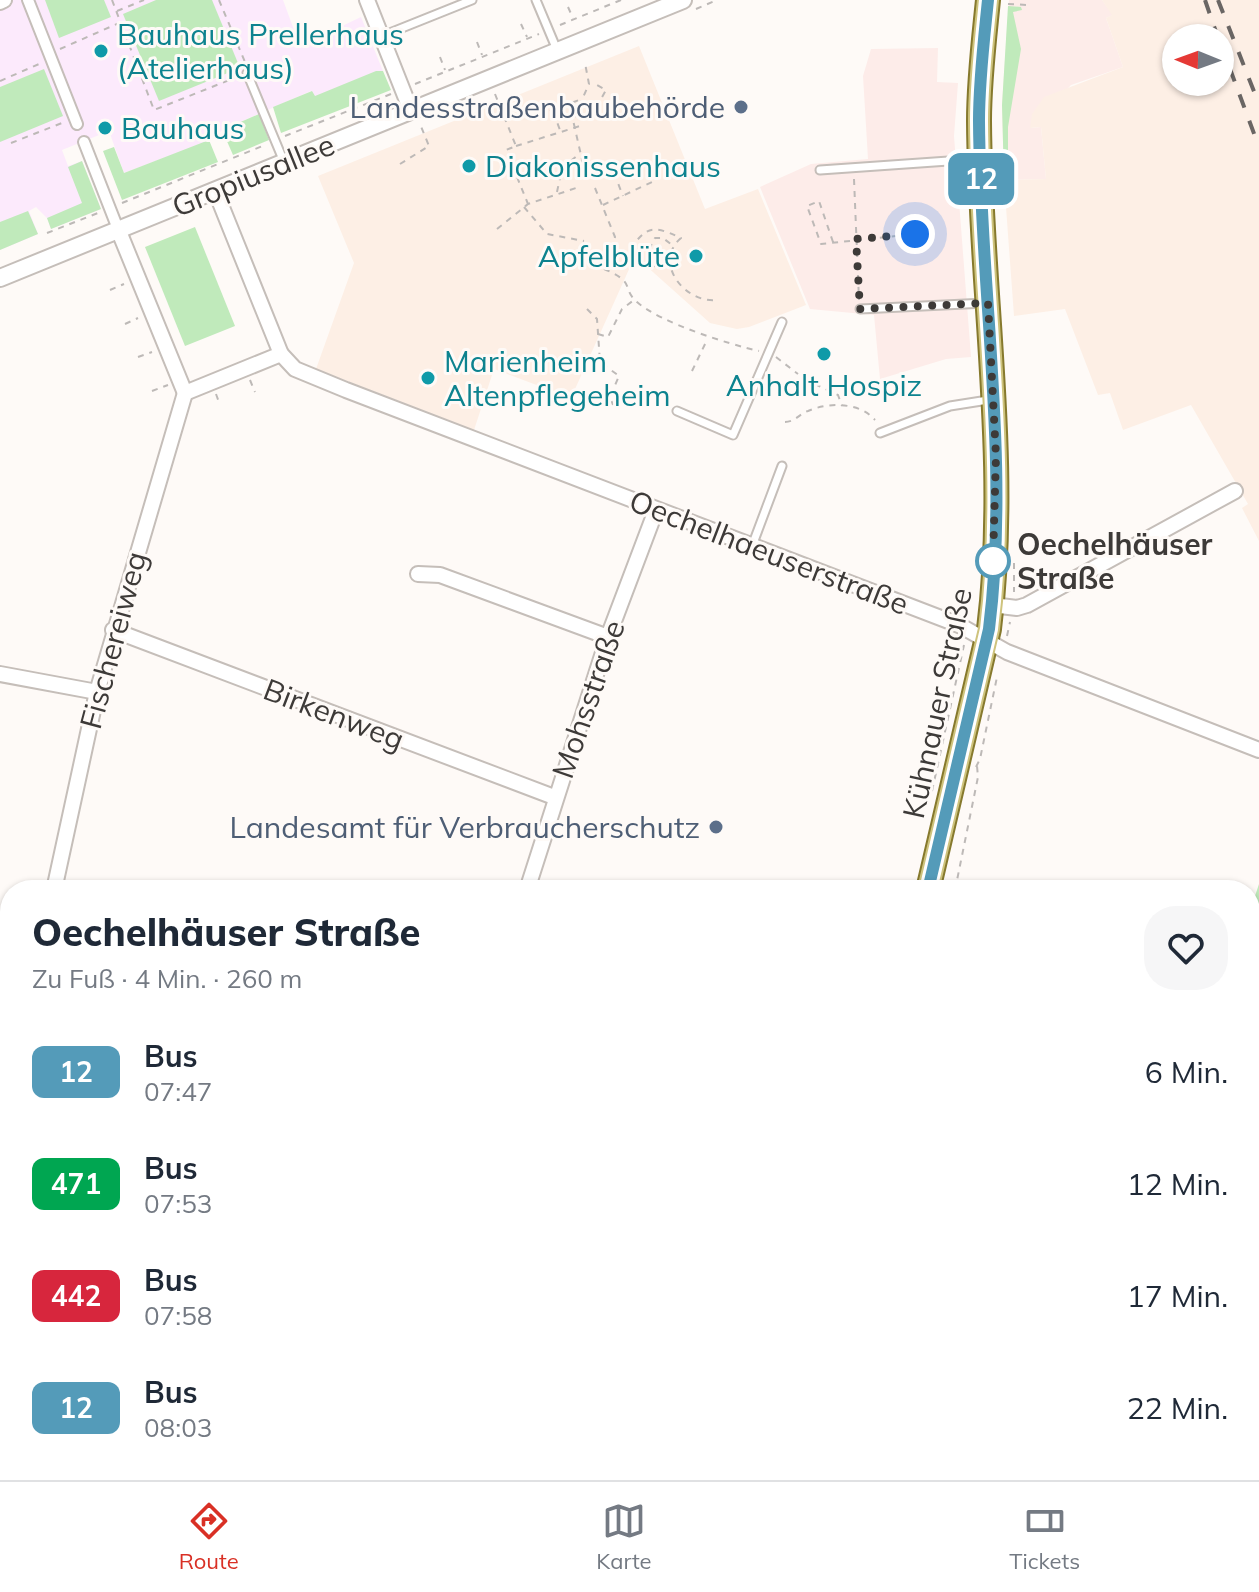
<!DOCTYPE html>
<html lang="de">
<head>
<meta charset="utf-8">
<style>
	:root { --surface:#fff; --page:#f6f6f7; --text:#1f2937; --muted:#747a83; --line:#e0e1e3; --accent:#d93025 }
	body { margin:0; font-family:Mulish,sans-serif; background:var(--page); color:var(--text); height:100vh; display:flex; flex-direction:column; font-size:30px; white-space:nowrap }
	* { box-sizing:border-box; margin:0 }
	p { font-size:26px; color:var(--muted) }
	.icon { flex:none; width:44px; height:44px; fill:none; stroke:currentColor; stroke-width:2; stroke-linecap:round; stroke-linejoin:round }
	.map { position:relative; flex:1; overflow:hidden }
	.details { position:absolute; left:0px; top:880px; width:1260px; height:600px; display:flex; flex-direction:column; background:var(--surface); border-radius:32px 32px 0 0; box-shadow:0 2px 6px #0004 }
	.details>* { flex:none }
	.badge { padding:0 16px; border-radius:12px; font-size:28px; line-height:52px }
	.needle { width:52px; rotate:271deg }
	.fabs { position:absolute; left:1162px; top:24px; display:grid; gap:16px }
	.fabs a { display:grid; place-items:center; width:72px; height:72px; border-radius:50%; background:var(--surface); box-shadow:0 2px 6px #0004; font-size:40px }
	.you { position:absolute; width:40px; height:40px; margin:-20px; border:6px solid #fff; border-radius:50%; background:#1a73e8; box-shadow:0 0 0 12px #1a73e833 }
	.map>.badge { position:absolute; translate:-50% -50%; box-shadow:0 0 0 4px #fff }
	.round { display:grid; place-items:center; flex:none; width:84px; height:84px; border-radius:32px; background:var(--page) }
	.head { display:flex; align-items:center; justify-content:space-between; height:136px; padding:0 32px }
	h1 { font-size:38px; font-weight:800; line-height:60px }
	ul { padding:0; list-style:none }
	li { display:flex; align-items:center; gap:24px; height:112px; padding:0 32px }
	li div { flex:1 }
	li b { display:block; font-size:30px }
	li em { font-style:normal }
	li .badge { min-width:88px; font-weight:700; text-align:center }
	.tab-bar { display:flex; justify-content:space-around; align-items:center; height:112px; border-top:2px solid var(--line); background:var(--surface); font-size:22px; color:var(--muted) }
	.tab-bar a { display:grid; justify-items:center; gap:4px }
	.tab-bar .current { color:var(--accent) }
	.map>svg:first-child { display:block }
</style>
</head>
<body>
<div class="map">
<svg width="1259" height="1480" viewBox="0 0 1259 1480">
	<rect width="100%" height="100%" fill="#fefaf7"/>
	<g fill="#fdece9">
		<path d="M 1009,0 L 1102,0 L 1113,15 L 1106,18 L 1123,67 L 1071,85 L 1031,128 L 1041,127 L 1046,179 L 1004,180 L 1002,105 Z"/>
		<path d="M 938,48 L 937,82 L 958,83 L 954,136 L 971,357 L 946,359 L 880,379 L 874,315 L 810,309 L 760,187 L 811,164 L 868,159 L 863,76 L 871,49 Z"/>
	</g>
	<g fill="#fdefe5" fill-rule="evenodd">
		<path d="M 1102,0 L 1259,0 L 1259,541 L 1242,508 L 1248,504 L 1191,405 L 1123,430 L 1110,393 L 1098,395 L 1065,309 L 1014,316 L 1004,180 L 1046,179 L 1041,127 L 1030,128 L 1032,114 L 1044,97 L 1123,67 L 1106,18 L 1112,15 ZM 1176,38 L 1220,38 L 1220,82 L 1176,82 Z"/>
		<path d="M 639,46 L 705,209 L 758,189 L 806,305 L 749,327 L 737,329 L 710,323 L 635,256 L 571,398 L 494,369 L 474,430 L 316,369 L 354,263 L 318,176 Z"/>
	</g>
	<path fill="#fceafc" d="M 0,0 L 283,0 L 300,46 L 361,17 L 383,71 L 314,97 L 311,91 L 222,130 L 214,139 L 124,173 L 109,131 L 62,150 L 68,166 L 82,161 L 101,209 L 51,229 L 47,218 L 36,207 L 29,211 L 38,234 L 0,250 Z"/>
	<g fill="#c0eabb">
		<path d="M 45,0 L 104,0 L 111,17 L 59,38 Z"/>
		<path d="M 156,0 L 212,0 L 240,68 L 159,101 L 123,14 Z"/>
		<path d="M 1008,6 L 1021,7 L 1022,10 L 1013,12 L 1021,49 L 1008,127 L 1008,165 L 1018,165 L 1014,175 L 1004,180 L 1002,105 Z"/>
		<path d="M 44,69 L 63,116 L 0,142 L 0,87 Z"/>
		<path d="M 376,71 L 383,71 L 391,90 L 281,133 L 273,107 L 312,91 L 315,96 Z"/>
		<path d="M 259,114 L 269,140 L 233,155 L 222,130 Z"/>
		<path d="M 209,140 L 218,162 L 122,200 L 103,151 L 114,147 L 124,173 Z"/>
		<path d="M 82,161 L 101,209 L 51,229 L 47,218 L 82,203 L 68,167 Z"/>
		<path d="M 28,211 L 38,234 L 0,250 L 0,222 Z"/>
		<path d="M 195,227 L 235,326 L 185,346 L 145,247 Z"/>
		<path d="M 1259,884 L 1259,1009 L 1250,998 L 1250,911 Z"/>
		<path d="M 1259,1093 L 1259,1267 L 1250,1266 L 1250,1099 Z"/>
		<path d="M 0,1172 L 10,1182 L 10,1261 L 0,1250 Z"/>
		<path d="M 1250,1443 L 1259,1443 L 1259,1480 L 852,1480 L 851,1470 L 1250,1470 Z"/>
		<path d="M 304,1470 L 370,1470 L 382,1480 L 314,1480 Z"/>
		<path d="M 510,1470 L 592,1470 L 587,1480 L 505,1480 Z"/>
	</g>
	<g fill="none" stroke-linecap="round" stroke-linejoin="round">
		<defs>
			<g id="service">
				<path d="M 536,0 L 557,50"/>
				<path d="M 382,36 L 472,0"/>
				<path d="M 247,73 L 284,162"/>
				<path d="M 820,170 L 977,159"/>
				<path d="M 860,309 L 986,303"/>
				<path d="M 677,411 L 733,435 L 782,322"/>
				<path d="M 880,433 L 950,406 L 988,400"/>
				<path d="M 752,546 L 782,466"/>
				<path d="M 0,1436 L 10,1440"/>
				<path d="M 84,1470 L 109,1480"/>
			</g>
			<g id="pedestrian">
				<path d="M 28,0 L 77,124"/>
				<path d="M 84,142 L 118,229"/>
			</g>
			<g id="minor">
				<path d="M 367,0 L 411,111"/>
				<path d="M 0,2 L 4,0"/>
				<path d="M 118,229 L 185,393"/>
				<path d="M 281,354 L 295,369 L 346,390 L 959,625 L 1007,652 L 1259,750"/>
				<path d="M 185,393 L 281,354 L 215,190"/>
				<path d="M 418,574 L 440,575 L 608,637"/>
				<path d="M 992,605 L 1017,608 L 1027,605 L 1235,491"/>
				<path d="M 113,630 L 554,797"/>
				<path d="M 0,674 L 97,692"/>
				<path d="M 54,890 L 97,692 L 185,393"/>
				<path d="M 527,890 L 608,637 L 656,510"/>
				<path d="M 0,1036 L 10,1015"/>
				<path d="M 1250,1088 L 1259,1082"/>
				<path d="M 0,1254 L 10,1265"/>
				<path d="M 297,1470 L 306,1480"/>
				<path d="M 722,1480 L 734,1470"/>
			</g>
			<path id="tertiary" d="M 0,278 L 683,0"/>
			<g id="secondary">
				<path d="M 0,1161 L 10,1171"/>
				<path d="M 384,1470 L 396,1480"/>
			</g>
			<g id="primary">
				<path d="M 928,890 L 989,629 C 1010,460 980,290 979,121 C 979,80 984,40 988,0"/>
				<path d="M 817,1470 L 818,1480"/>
				<path d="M 836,1470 L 837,1480"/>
			</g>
		</defs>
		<use href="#service" stroke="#c5beb9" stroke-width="11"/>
		<use href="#pedestrian" stroke="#c5beb9" stroke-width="14"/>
		<use href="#minor" stroke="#c5beb9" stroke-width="18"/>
		<use href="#tertiary" stroke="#c5beb9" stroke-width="20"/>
		<use href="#secondary" stroke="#c5beb9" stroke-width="24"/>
		<use href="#primary" stroke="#86792d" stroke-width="26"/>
		<g stroke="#bdb9b7" stroke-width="2" stroke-dasharray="6 6" stroke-linecap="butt">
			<path d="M 112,0 L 154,110 L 237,77"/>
			<path d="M 219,0 L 245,62"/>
			<path d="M 1008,4 L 1028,5"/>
			<path d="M 568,7 L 573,18"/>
			<path d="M 696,9 L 717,0"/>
			<path d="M 117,11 L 144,0"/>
			<path d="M 521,24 L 527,37"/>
			<path d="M 560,25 L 621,0"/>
			<path d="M 477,42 L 482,55"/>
			<path d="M 60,49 L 119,23"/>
			<path d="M 440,57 L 445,70"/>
			<path d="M 0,81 L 39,64"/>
			<path d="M 415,84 L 539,34"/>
			<path d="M 495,94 L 516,146 L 506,150 L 528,204"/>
			<path d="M 549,101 L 560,130"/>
			<path d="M 585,105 L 596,108 L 606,90 L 595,84"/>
			<path d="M 550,111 L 579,100"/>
			<path d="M 285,136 L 391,94"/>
			<path d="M 11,143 L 62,123"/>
			<path d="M 516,146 L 580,126"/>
			<path d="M 400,164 L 429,146 L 420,124"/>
			<path d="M 583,164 L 573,120 L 589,84 L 585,63"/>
			<path d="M 614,173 L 623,196"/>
			<path d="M 854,179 L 859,300"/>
			<path d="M 595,188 L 615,237 L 612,251"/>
			<path d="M 557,192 L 562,168 L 578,155"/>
			<path d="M 122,203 L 265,145"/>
			<path d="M 603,205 L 652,182"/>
			<path d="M 524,207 L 547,234 L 584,241"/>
			<path d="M 497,229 L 528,204 L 579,187"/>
			<path d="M 47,233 L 98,213"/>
			<path d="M 833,242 L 819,201 L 807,206 L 821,244 L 915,234"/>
			<path d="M 605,265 L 612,252 L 627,254 C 646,226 651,224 681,238 C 652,263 686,304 717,300"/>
			<path d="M 670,267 L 652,266 L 647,253 L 655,238 L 663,238 L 672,245"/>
			<path d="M 604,269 C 637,283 621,288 637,302 C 661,323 728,344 759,351"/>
			<path d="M 110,290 L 124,284"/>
			<path d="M 587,309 L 597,319 L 600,362 L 619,376 L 610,397 L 613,405"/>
			<path d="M 125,324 L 138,318"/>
			<path d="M 598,334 L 608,337 L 622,309 L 634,300"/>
			<path d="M 138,357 L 152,352"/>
			<path d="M 776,357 L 798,374"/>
			<path d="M 692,371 L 707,340"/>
			<path d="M 804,379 L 838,395 L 842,406"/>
			<path d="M 250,380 L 255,392"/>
			<path d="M 152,391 L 168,385"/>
			<path d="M 216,394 L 220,405"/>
			<path d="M 785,422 C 795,422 799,414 808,411 C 828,402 860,402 875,420"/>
			<path d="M 1014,563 L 1014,592"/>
			<path d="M 1007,636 L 1010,622"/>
			<path d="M 976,767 L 980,759 L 997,677"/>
			<path d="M 932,791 L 964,645"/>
			<path d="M 1175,889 L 1175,890"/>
			<path d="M 955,890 L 978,777 L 977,766"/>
			<path d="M 1250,929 L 1259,933"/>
			<path d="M 354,1470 L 363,1480"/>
			<path d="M 323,1480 L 329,1470"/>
			<path d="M 793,1480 L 795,1470"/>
		</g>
		<use href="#service" stroke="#fff" stroke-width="7"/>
		<use href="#pedestrian" stroke="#fff" stroke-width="10"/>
		<use href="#minor" stroke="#fff" stroke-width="14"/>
		<use href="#tertiary" stroke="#fff" stroke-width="16"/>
		<use href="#secondary" stroke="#fff" stroke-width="20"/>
		<use href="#primary" stroke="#cec37d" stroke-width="22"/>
		<g stroke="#6a6664" stroke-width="4" stroke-dasharray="14 14" stroke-linecap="butt">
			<path d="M 1205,0 L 1218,38"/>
			<path d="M 1218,0 L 1259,104"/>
			<path d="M 1220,42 L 1259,147"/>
		</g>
	</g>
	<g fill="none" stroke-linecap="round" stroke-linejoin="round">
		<defs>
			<path id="line" d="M 928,890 L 989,629 C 1010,460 980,290 979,121 C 979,80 984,40 988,0"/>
		</defs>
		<use href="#line" stroke="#fff" stroke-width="18"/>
		<use href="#line" stroke="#549bb9" stroke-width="12"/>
		<path stroke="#3d3a38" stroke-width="8" stroke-dasharray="0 14.4" d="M 915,234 L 856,239 L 860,309 L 988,303 L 996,456 L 993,561"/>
	</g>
	<g fill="#0f9aa8" stroke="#fefaf7" stroke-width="3">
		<circle cx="101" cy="51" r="8"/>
		<circle cx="105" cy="128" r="8"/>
		<circle cx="469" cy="166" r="8"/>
		<circle cx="696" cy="256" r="8"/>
		<circle cx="824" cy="354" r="8"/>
		<circle cx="428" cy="378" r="8"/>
	</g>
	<g fill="#5c6f8a" stroke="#fefaf7" stroke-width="3">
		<circle cx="741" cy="107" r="8"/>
		<circle cx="716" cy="827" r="8"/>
	</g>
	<circle fill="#fff" stroke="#549bb9" stroke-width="4" cx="993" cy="561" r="16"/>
	<g text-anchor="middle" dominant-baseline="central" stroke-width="6" stroke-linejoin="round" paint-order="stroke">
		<g font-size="30" fill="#0d838f" stroke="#fefaf7" text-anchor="start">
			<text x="117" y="34">Bauhaus Prellerhaus<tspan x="117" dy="34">(Atelierhaus)</tspan></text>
			<text x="121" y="128">Bauhaus</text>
			<text x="485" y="166">Diakonissenhaus</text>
			<text x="680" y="256" text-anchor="end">Apfelblüte</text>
			<text x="444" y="361">Marienheim<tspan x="444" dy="34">Altenpflegeheim</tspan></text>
			<text x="824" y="385" text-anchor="middle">Anhalt Hospiz</text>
		</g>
		<g font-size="30" fill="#4e5e75" stroke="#fefaf7" text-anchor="end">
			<text x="725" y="107">Landesstraßenbaubehörde</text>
			<text x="700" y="827">Landesamt für Verbraucherschutz</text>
		</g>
		<g font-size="30" fill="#3d3a38" stroke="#fefaf7">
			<text transform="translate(253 175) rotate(-22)">Gropiusallee</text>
			<text transform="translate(769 552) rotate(21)">Oechelhaeuserstraße</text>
			<text transform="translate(113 640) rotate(-75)">Fischereiweg</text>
			<text transform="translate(588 699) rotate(-71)">Mohsstraße</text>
			<text transform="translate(937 703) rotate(-78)">Kühnauer Straße</text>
			<text transform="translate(334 714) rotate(21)">Birkenweg</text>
		</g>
		<g font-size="30" font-weight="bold" fill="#3d3a38" stroke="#fefaf7" text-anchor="start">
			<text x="1017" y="544">Oechelhäuser<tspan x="1017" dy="34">Straße</tspan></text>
		</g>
	</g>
</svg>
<div class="fabs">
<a><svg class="needle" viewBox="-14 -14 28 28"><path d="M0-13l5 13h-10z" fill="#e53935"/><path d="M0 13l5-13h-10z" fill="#747a83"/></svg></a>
</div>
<div class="you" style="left:915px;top:234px"></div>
<b class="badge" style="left:981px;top:179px;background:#549bb9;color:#fff">12</b>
<section class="details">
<div class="head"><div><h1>Oechelhäuser Straße</h1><p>Zu Fuß · 4 Min. · 260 m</p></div><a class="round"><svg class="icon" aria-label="heart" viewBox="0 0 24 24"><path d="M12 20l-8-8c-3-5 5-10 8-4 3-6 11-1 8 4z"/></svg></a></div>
<ul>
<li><span class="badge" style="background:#549bb9;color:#fff">12</span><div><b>Bus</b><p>07:47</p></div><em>6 Min.</em></li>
<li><span class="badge" style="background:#00a651;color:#fff">471</span><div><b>Bus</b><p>07:53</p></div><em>12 Min.</em></li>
<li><span class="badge" style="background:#d7263d;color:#fff">442</span><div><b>Bus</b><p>07:58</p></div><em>17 Min.</em></li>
<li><span class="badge" style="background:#549bb9;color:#fff">12</span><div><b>Bus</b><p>08:03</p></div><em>22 Min.</em></li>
</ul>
</section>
</div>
<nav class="tab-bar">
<a class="current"><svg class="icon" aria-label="directions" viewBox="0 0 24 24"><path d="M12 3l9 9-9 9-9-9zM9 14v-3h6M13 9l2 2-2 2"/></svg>Route</a>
<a><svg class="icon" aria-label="map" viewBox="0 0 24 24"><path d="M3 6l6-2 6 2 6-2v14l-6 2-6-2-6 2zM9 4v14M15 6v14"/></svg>Karte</a>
<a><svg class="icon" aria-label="tickets" viewBox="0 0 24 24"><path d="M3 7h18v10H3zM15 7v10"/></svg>Tickets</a>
</nav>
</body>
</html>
